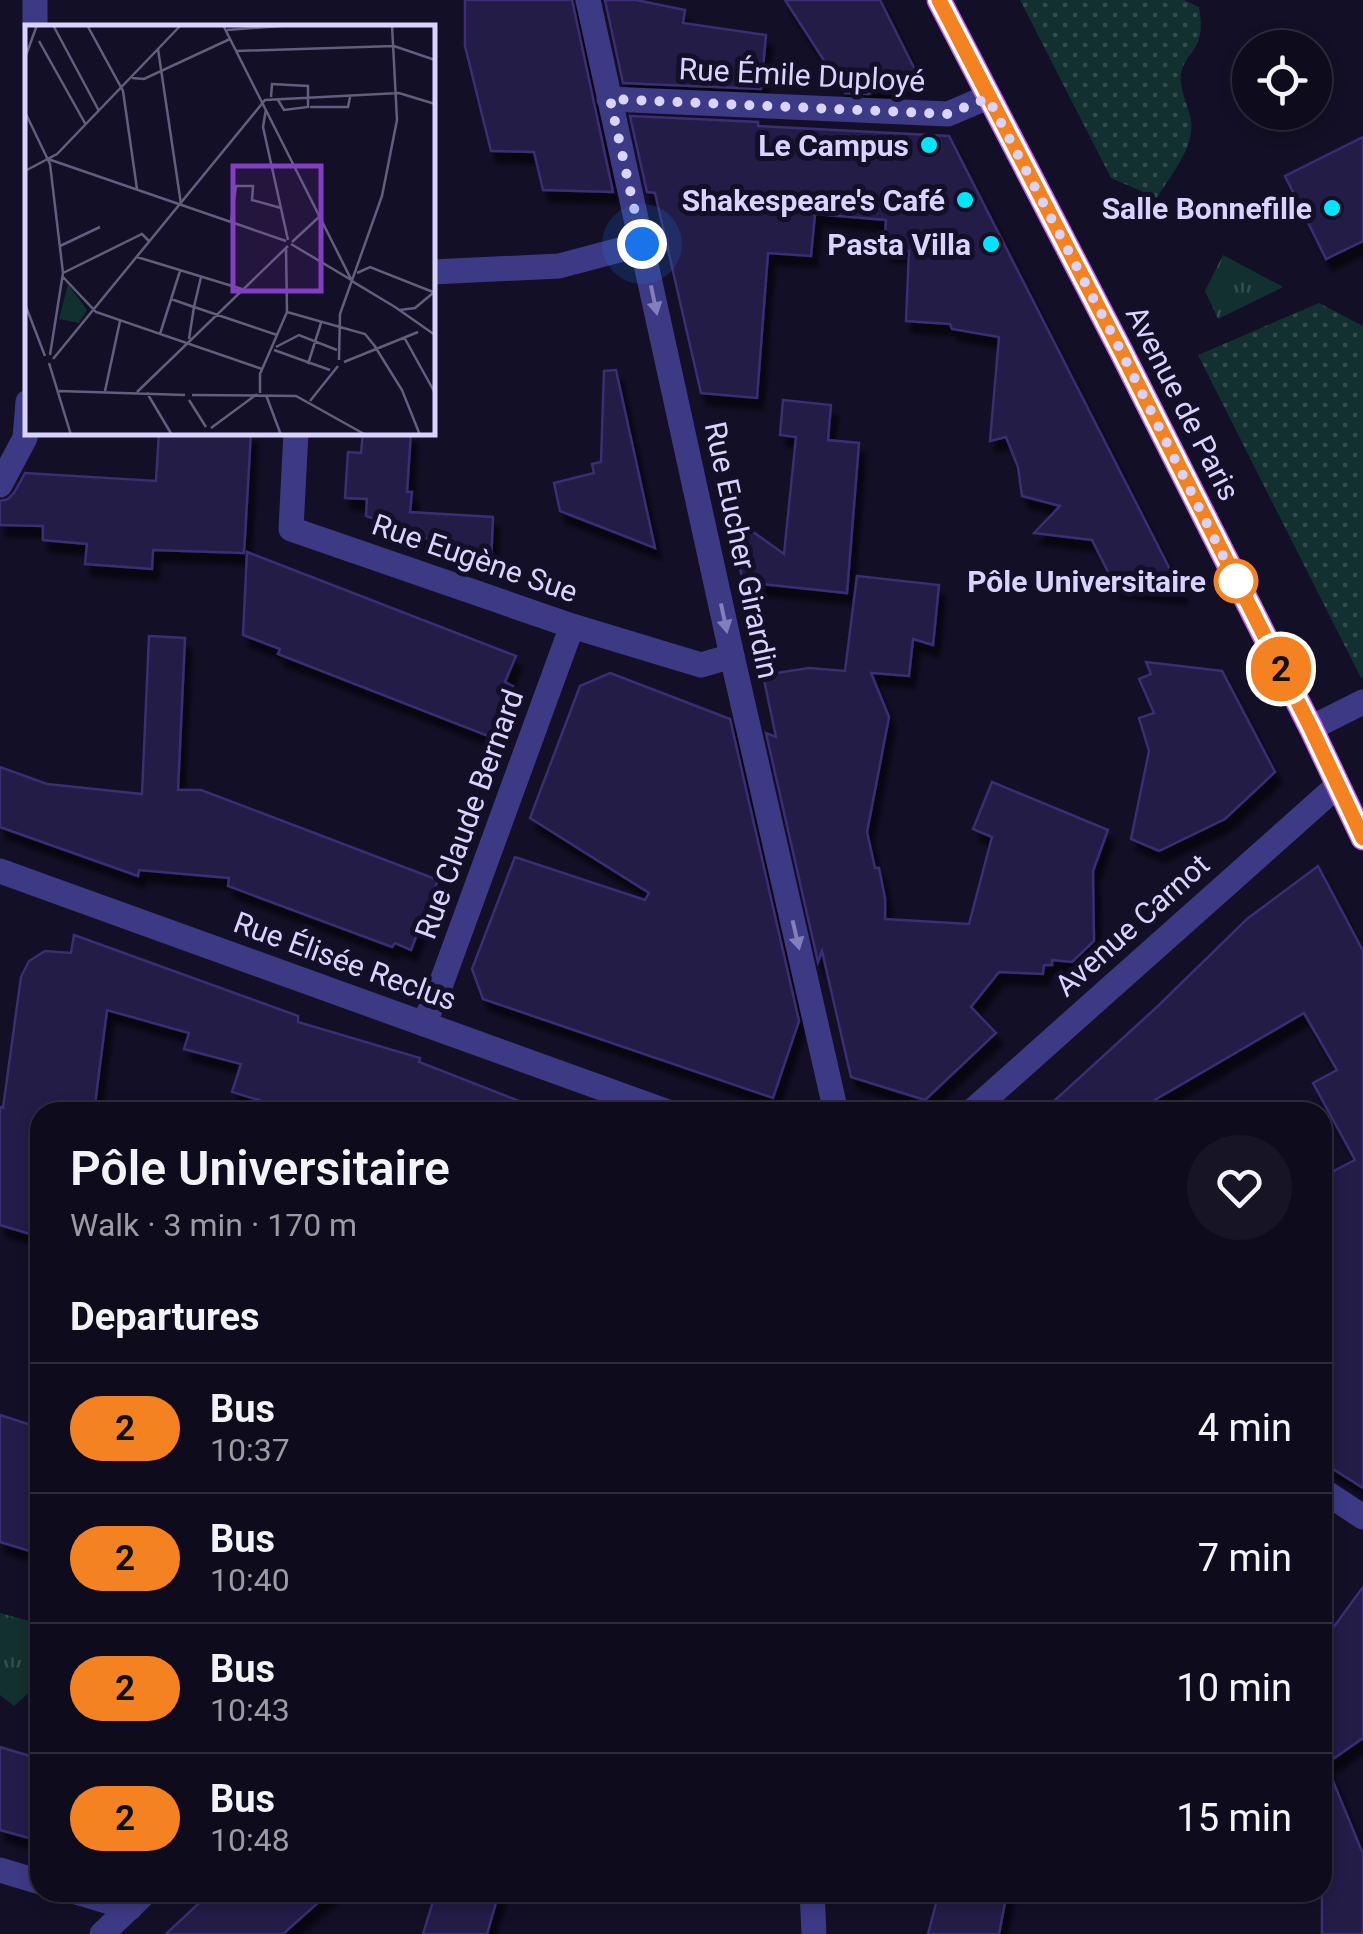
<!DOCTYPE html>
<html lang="en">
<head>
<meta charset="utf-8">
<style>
	:root { --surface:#0e0b1c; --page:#171425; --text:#f1f3f6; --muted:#9b9ba3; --line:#2e2b3b }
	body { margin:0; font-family:Roboto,sans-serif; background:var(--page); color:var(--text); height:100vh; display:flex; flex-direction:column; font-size:38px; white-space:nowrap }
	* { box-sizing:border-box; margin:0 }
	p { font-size:32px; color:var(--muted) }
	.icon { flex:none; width:55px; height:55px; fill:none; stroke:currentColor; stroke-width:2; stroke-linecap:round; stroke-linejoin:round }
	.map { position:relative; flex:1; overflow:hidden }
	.panel { position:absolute; left:30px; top:1102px; width:1302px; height:800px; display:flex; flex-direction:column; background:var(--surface); border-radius:30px; box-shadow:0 5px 15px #0003,0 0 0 2px var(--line) }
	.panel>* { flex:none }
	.badge { padding:0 20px; border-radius:32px; font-size:35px; line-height:65px }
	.tools { position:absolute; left:1232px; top:30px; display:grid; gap:20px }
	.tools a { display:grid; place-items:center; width:100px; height:100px; border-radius:50%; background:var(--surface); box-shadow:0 5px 15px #0003,0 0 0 2px var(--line); font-size:50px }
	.you { position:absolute; width:50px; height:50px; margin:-25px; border:8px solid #fff; border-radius:50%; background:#1a73e8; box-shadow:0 0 0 15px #1a73e833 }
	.map>.badge { position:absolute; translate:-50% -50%; box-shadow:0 0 0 5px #fff }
	h2 { padding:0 40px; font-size:38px; line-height:90px }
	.round { display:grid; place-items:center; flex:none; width:105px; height:105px; border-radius:52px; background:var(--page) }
	.head { display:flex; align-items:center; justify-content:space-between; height:170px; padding:0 40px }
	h1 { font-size:48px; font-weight:600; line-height:75px }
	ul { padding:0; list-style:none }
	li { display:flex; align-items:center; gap:30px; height:130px; padding:0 40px; border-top:2px solid var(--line) }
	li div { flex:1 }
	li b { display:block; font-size:38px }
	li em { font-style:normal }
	li .badge { min-width:110px; font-weight:700; text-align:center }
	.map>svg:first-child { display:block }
</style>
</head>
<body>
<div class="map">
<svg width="1363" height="1934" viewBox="0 0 1363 1934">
	<defs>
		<pattern id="grass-tufts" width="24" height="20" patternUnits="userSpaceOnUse" patternTransform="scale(2.5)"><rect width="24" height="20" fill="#12302f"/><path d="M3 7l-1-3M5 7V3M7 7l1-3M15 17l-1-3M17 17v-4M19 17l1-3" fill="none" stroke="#344d4e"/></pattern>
		<pattern id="park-dots" width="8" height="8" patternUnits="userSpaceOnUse" patternTransform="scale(2.5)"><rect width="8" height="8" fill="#12302f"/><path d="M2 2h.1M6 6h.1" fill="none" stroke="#344d4e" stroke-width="1.8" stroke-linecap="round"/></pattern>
		<filter id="shadow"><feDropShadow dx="6" dy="11" stdDeviation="2.5" flood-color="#0009"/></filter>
	</defs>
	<rect width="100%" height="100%" fill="#130f26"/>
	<g fill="url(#grass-tufts)">
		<path d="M 1223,255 L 1283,287 L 1218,319 L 1205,291 Z"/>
		<path d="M 0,1613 L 40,1624 L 40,1683 L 14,1706 L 0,1695 Z"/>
	</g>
	<g fill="url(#park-dots)">
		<path d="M 1020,0 L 1184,0 L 1199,7 C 1201,21 1203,33 1196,46 C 1191,55 1183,62 1181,73 C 1179,90 1188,104 1191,120 C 1195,148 1171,174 1157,198 L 1111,178 Z"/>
		<path d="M 1319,303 L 1363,326 L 1363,677 L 1361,678 L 1198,355 Z"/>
	</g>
	<g fill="#241b47" stroke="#3b2d73" stroke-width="2.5" filter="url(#shadow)">
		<path d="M 465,0 L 572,0 L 613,192 L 543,190 L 534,152 L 491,151 L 465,46 Z"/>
		<path d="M 605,0 L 636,0 L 685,10 L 683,23 L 766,35 L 761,89 L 623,83 Z"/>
		<path d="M 785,0 L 880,0 L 918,76 L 869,94 L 845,93 Z"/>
		<path d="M 630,116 L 758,122 L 758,126 L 949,136 L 1182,593 L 1115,586 L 1092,540 L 1034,533 L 1060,506 L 1022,496 L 1018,467 L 1006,437 L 990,441 L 999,337 L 952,329 L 950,324 L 906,321 L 909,251 L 884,250 L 886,220 L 815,214 L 811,256 L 768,253 L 757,398 L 701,393 L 655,193 L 647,192 Z"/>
		<path d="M 1363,137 L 1363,241 L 1326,259 L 1285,176 Z"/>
		<path d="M 616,370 L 655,548 L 560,511 L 554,483 L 594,473 L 592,464 L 601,462 L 604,371 Z"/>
		<path d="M 783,400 L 831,405 L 828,440 L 859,443 L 847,593 L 743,582 L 728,514 L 784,554 L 796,437 L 780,435 Z"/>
		<path d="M 159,432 L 251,432 L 244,553 L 153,550 L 152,569 L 85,564 L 87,544 L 43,540 L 43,526 L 0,525 L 0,501 L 8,499 L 14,493 L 25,473 L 156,481 Z"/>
		<path d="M 363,432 L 411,432 L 407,492 L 412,492 L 410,512 L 493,517 L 491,563 L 366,516 L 367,499 L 345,498 L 348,452 L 361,453 Z"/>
		<path d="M 247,552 L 516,656 L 505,682 L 513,686 L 493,738 L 278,654 L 280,649 L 243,635 Z"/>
		<path d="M 857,576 L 939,585 L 933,645 L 913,639 L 909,676 L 871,673 L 889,717 L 867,832 L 875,868 L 879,868 L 885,898 L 885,919 L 969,924 L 992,837 L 973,829 L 992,782 L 1108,830 L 1093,871 L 1094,941 L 1072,962 L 1052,960 L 1052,965 L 1044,965 L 1043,974 L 999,972 L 971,1007 L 996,1033 L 925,1100 L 851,1077 L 822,951 L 818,962 L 766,733 L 776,737 L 763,675 L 809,668 L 845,671 Z"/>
		<path d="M 149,636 L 185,638 L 178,790 L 201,790 L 438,880 L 411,950 L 395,943 L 392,947 L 228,886 L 229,878 L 139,870 L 138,876 L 0,827 L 0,767 L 47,784 L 142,794 Z"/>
		<path d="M 1146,662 L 1222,671 L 1275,772 L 1225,819 L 1159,851 L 1131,839 L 1149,751 L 1139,718 L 1154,713 L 1139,679 L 1151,674 Z"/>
		<path d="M 610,673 L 730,719 L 799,1021 L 773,1098 L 483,999 L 472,969 L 515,857 L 645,900 L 649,893 L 530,818 L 580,686 Z"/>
		<path d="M 1318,866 L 1363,951 L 1363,1488 L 1322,1462 L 1322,1177 L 1355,1160 L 1313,1083 L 1337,1070 L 1304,1013 L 1134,1112 L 1042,1112 L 1158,1006 L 1247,919 Z"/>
		<path d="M 74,935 L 298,1016 L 298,1022 L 420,1058 L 419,1062 L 542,1110 L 541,1112 L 277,1112 L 278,1106 L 232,1092 L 241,1064 L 184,1049 L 189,1033 L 107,1010 L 94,1112 L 40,1112 L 40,1237 L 0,1225 L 0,1107 L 3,1108 L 21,977 L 29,961 L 45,951 L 71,953 Z"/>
		<path d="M 0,1415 L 40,1428 L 40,1554 L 0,1542 Z"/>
		<path d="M 1363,1587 L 1363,1738 L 1326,1764 L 1363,1854 L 1363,1934 L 1322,1934 L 1322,1643 Z"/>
		<path d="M 0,1747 L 40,1759 L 40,1841 L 0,1830 Z"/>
		<path d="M 211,1892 L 330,1892 L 283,1934 L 166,1934 Z"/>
		<path d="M 436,1892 L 499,1892 L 487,1934 L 423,1934 Z"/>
		<path d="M 939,1892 L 1007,1892 L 999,1934 L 928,1934 Z"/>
	</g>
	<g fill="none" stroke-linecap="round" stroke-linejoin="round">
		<g stroke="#3d3a85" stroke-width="25">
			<path d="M 35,0 L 35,28"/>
			<path d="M 588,0 L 732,656 L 836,1112"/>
			<path d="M 609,99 L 948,114 L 988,97"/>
			<path d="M 432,272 L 559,266 L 642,244"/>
			<path d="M 296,432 L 291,529 L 572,626 L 701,665 L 732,656"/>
			<path d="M 0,485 L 25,438 L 28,402"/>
			<path d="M 1311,728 L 1363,702"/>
			<path d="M 0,871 L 668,1112"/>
			<path d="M 424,1024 L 441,984 L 572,626"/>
			<path d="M 971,1112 L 1337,786"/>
			<path d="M 1322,1490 L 1363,1517"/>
			<path d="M 0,1870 L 40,1882"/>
			<path d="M 76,1892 L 130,1908"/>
			<path d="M 812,1892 L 814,1934"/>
			<path d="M 102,1934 L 146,1892"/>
		</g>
		<path stroke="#c25bff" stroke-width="25" d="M 939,0 L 1122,353 L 1311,728 L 1363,838"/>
	</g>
	<defs><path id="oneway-solid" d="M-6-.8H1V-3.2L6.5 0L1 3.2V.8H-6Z" transform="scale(2.5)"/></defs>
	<g fill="#837fbc">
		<use href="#oneway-solid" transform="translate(654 300) rotate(78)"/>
		<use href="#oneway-solid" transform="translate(724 618) rotate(78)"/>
		<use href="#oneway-solid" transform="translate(796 935) rotate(77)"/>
	</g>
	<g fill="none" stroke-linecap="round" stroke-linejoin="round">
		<defs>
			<path id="line" d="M 939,0 L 1122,353 L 1311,728 L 1363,838"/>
		</defs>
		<use href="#line" stroke="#fff" stroke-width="22"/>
		<use href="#line" stroke="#f58220" stroke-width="15"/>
		<path stroke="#d9d4ff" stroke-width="10" stroke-dasharray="0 18" d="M 642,244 L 610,99 L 948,114 L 988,98 L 1122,353 L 1238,586 L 1236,581"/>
	</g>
	<g fill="#00e5ff" stroke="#130f26" stroke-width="4">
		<circle cx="929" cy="145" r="10"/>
		<circle cx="965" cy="200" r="10"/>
		<circle cx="1332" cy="208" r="10"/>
		<circle cx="991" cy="244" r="10"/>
	</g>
	<circle fill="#fff" stroke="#f58220" stroke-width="5" cx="1236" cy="581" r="20"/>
	<g text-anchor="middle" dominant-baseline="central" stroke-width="10" stroke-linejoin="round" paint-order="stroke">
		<g font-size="30" fill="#d9d4ff" stroke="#130f26">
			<text transform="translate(802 75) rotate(3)">Rue Émile Duployé</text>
			<text transform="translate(1183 403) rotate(63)">Avenue de Paris</text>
			<text transform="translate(742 550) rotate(78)">Rue Eucher Girardin</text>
			<text transform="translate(475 558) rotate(19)">Rue Eugène Sue</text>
			<text transform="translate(469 814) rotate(-70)">Rue Claude Bernard</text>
			<text transform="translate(1132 925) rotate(-42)">Avenue Carnot</text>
			<text transform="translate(345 961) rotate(20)">Rue Élisée Reclus</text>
		</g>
		<g font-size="30" font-weight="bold" fill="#d9d4ff" stroke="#130f26" text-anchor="end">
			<text x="909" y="145">Le Campus</text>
			<text x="945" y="200">Shakespeare's Café</text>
			<text x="1312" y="208">Salle Bonnefille</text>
			<text x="971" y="244">Pasta Villa</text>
		</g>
		<g font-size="30" font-weight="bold" fill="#d9d4ff" stroke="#130f26" text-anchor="end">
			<text x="1206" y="581">Pôle Universitaire</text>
		</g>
	</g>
	<g transform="translate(25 25)">
		<rect width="410" height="410" fill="#130f26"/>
		<path d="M 43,259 L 62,285 L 54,298 L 34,294 Z" fill="#12302f"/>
		<path fill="none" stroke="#625e7d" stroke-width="2.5" d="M 28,0 L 74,86M 62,0 L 98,66 L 112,164M 198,0 L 327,256 L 370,282M 202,5 L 269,0M 14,16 L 61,100M 133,24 L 156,179M 211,26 L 369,21 L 410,35M 0,33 L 12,0M 107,53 L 119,54 L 205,14M 246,72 L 247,59 L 283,61 L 283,82 L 259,85 L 253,75M 285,82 L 323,82 L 325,72M 241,84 L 238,102 L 263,215M 0,87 L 25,139 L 38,248 L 25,330M 23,134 L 261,216M 0,146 L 32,129 L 156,0M 206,196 L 211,161 L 228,161 L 227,175 L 256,183M 267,217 L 294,192M 266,219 L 328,256M 35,221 L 75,202M 112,232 L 217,264M 38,248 L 117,209 L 125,217M 332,248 L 345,242 L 408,267M 38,252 L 71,287 L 237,344M 146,274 L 169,282 L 176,252M 0,279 L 20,331M 370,282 L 410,310M 375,285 L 390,283 L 408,268M 262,287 L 340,309 L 349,320M 135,309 L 155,246M 379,312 L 410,368M 164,314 L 169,282 L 252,310M 349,320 L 377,365 L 395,410M 251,322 L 274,310 L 312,325M 249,325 L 305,345M 28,334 L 240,75 L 374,68 L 410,79M 314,335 L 315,289 L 357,171 L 372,95 L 367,0M 319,337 L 393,307M 24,338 L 46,410M 283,339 L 296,298M 34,366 L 160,370M 80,366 L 95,296M 112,367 L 263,221M 122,368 L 147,410M 235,368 L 235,349 L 262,287 L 261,223M 167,370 L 271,371 L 341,410M 241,370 L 256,410M 164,375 L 181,402M 285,376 L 313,341M 186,403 L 232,369"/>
		<path fill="#843dc5" fill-opacity="0.15" stroke="#843dc5" stroke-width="5" d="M 208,141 L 296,141 L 296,266 L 208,266 Z"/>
		<rect width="410" height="410" fill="none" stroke="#d9d4ff" stroke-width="5"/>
	</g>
</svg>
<div class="tools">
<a><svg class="icon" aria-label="locate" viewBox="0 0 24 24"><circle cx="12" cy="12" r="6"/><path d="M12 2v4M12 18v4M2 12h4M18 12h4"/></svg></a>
</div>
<div class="you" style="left:642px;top:244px"></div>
<b class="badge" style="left:1281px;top:669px;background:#f58220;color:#111">2</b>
<section class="panel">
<div class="head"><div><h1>Pôle Universitaire</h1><p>Walk · 3 min · 170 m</p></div><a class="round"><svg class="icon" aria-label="heart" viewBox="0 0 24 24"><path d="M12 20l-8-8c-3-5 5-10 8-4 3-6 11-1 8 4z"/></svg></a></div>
<h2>Departures</h2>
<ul>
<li><span class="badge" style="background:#f58220;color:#111">2</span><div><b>Bus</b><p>10:37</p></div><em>4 min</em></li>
<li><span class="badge" style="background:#f58220;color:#111">2</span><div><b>Bus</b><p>10:40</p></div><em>7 min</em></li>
<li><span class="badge" style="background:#f58220;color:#111">2</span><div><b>Bus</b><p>10:43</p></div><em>10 min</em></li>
<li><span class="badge" style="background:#f58220;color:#111">2</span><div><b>Bus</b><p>10:48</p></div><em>15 min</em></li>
</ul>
</section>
</div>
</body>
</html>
